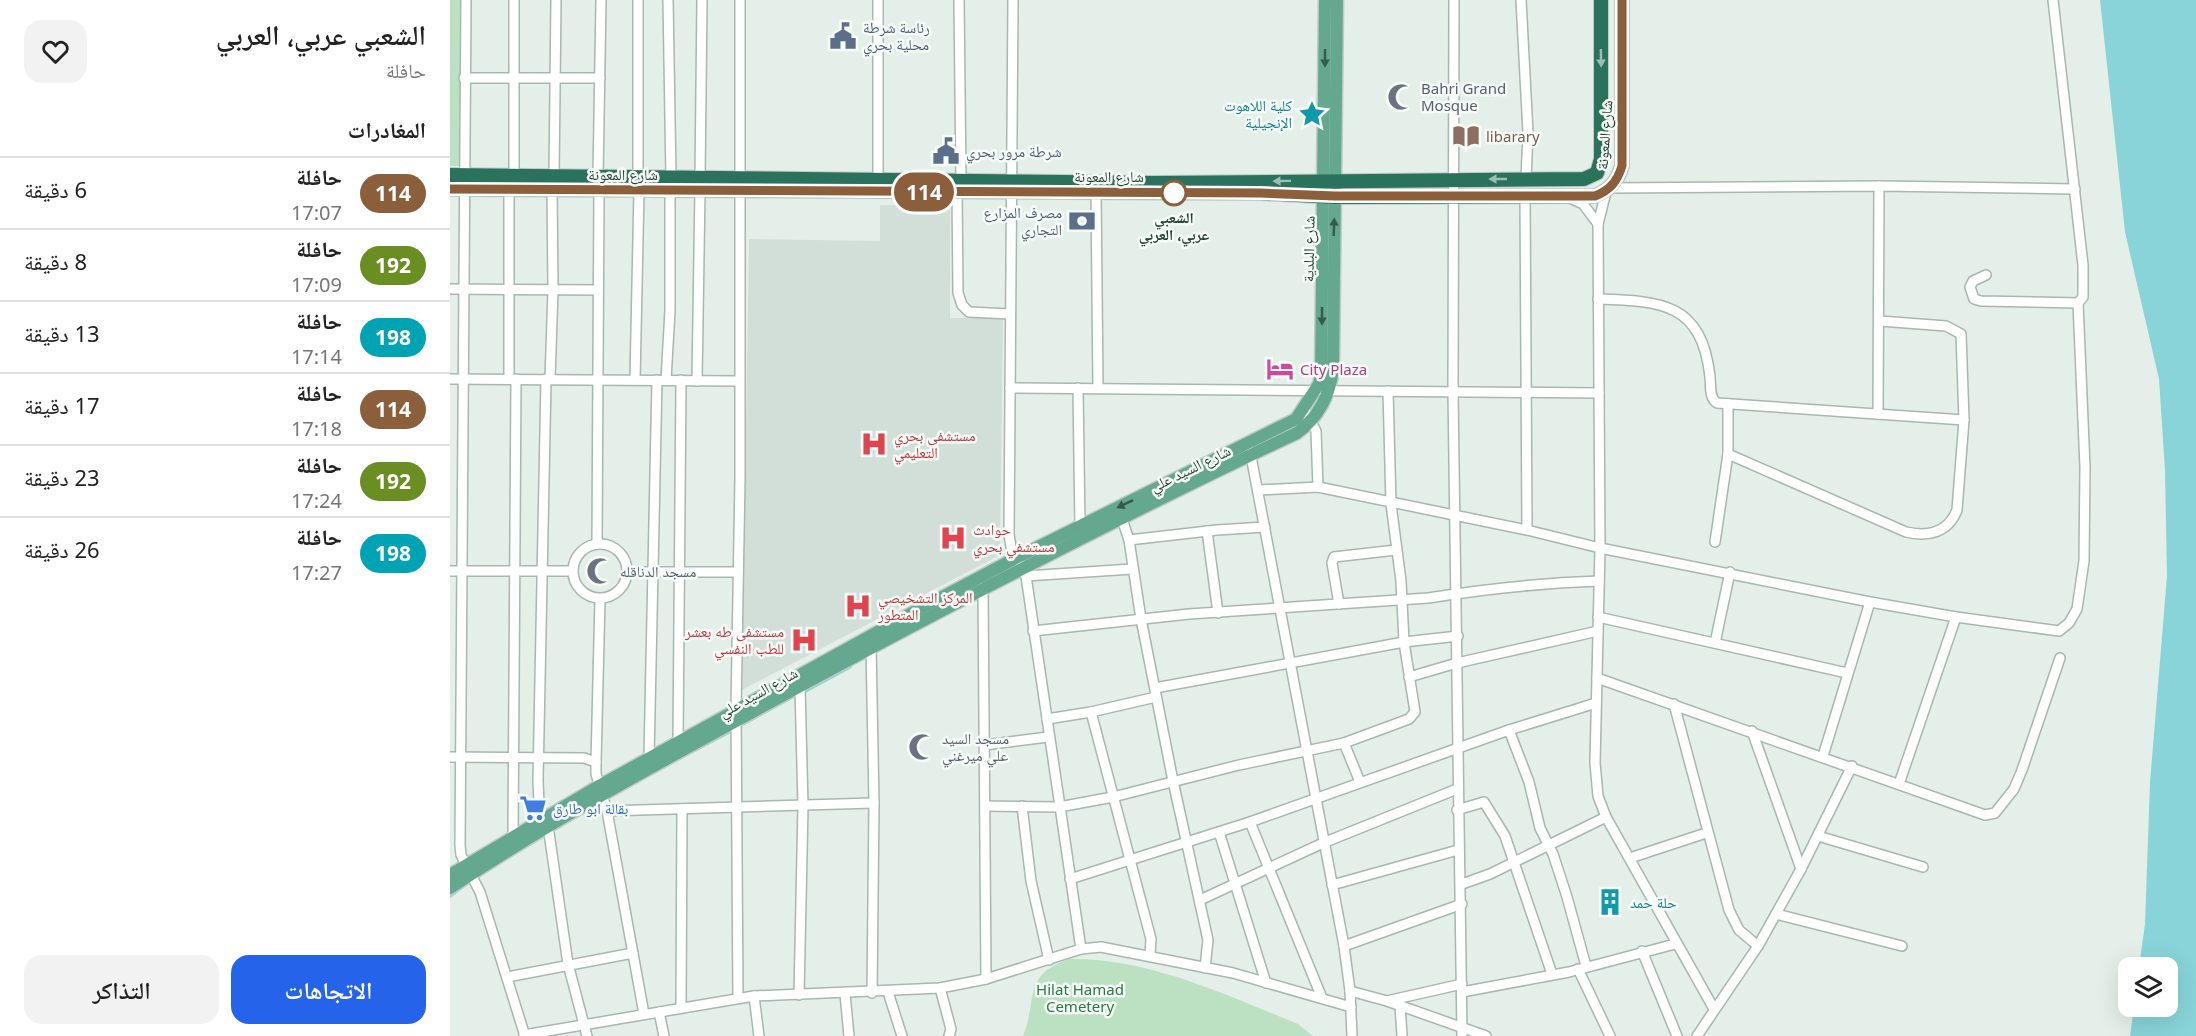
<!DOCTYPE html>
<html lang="ar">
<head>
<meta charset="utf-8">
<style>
	:root { --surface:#fff; --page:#f2f2f2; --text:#222; --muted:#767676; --line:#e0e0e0; --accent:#2563eb }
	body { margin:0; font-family:"Noto Sans","Noto Naskh Arabic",sans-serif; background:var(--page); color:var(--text); direction:rtl; height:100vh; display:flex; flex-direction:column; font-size:22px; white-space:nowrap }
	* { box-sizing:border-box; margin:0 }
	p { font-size:20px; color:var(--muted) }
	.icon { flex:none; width:33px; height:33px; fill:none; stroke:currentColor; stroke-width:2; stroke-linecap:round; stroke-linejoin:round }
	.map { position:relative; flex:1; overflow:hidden; direction:ltr }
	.details { display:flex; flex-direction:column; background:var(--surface); width:450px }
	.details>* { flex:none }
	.badge { padding:0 12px; border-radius:20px; font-size:21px; line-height:39px }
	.fabs { position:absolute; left:1668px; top:957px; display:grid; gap:12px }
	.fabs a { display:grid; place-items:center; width:60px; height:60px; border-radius:12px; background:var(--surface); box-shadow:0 6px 24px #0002; font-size:30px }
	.map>.badge { position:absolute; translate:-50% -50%; box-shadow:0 0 0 3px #fff }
	h2 { padding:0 24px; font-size:22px; line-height:54px }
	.round { display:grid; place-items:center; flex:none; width:63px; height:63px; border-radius:18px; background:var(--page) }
	.summary { display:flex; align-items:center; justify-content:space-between; height:102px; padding:0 24px }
	h1 { font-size:28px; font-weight:600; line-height:45px }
	.primary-button { display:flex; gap:12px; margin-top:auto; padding:12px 24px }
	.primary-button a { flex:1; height:69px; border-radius:18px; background:var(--accent); color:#fff; font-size:24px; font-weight:600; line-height:69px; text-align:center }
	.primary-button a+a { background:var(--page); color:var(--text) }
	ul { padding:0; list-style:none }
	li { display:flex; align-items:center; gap:18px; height:72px; padding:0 24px; border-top:2px solid var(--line) }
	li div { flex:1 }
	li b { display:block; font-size:22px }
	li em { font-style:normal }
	li .badge { min-width:66px; font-weight:700; text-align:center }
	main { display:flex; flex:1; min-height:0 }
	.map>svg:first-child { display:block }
</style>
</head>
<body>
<main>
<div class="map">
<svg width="1746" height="1036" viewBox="0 0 1746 1036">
	<rect width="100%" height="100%" fill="#e4efe9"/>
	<path fill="#d2dfd8" d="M 430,205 L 500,206 L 500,318 L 553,318 L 550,555 L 292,690 L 299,239 L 430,241 Z"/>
	<g fill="#bce1c2">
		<path d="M 0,0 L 16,0 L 15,166 L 0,166 Z"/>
		<path d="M 620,959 C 699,958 776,995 848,1024 L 863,1036 L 573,1036 C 588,999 572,974 620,959 Z"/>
	</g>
	<path fill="#88d4d8" d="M 1650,0 L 1746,0 L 1746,1036 L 1680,1036 L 1684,1007 L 1718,1006 L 1718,968 L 1689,967 L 1695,924 L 1700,782 L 1717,576 L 1715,470 L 1709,379 L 1675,232 Z"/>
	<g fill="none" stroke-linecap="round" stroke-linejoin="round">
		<g stroke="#88d4d8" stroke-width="2">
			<path d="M 353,693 L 401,667"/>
			<path d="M 289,727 L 347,695"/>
			<path d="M 205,772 L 284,730"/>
			<path d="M 0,897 L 17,884"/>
		</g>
		<defs>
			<g id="minor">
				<path d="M 16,0 L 10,845 L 11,855 L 30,892 L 75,1036"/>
				<path d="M 64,0 L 64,176"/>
				<path d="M 218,0 L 221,178"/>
				<path d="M 428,0 L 428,180"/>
				<path d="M 509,0 L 511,181"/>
				<path d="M 563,0 L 559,534 L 561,547 L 576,576 L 631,949"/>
				<path d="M 1004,0 L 1003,392 L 1012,1036"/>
				<path d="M 1071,0 L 1078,133 L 1076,179"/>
				<path d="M 14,78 L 150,78"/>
				<path d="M 104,176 L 106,0"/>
				<path d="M 148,177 L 151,0"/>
				<path d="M 188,177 L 188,0"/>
				<path d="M 250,178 L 252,0"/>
				<path d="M 1160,188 L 1429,186 L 1625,189"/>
				<path d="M 59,189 L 59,379"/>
				<path d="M 507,192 L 508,293 L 512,305 L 519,312 L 560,314"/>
				<path d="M 646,192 L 648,387"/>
				<path d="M 1156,192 L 1148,224 L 1150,548 L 1145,763 L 1148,796 L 1156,817 L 1264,1009"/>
				<path d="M 1075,196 L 1077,530"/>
				<path d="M 1120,198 L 1133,204 L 1148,224"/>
				<path d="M 1536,275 L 1523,281 L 1520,287 L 1524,299 L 1531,301 L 1628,303"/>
				<path d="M 0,289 L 148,290"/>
				<path d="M 1148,299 C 1212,301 1252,303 1260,377 C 1261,386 1259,398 1267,403 L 1514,420"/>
				<path d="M 0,379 L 289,381"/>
				<path d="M 100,379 L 103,290 L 102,190"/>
				<path d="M 185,380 L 189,190"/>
				<path d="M 216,380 L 220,310 L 220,190"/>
				<path d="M 247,381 L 250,190"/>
				<path d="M 560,388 L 1149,393"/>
				<path d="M 628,388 L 630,527"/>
				<path d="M 855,410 L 866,431 L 868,487"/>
				<path d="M 1428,414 L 1429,186"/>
				<path d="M 800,451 L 894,946 L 900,991 L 902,1036"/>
				<path d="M 1278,454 L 1456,532 C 1478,537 1498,533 1507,510 L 1514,420 L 1511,334 L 1496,326 L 1430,321"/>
				<path d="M 809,490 L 868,487 L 1077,530 L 1150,548 L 1420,602 L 1506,617 L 1609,631 L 1619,623 L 1627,609 L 1634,561 L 1635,467 L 1628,303 L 1633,297 L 1633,265 L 1603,0"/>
				<path d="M 672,519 L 679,540 L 691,619 L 723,781 L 758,940 L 755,968"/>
				<path d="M 757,531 L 768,613"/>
				<path d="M 679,540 L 767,530 L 815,527"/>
				<path d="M 1265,542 L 1278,454 L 1278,404"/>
				<circle cx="150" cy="571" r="27"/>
				<path d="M 147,544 L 149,190"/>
				<path d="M 0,571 L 123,571"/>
				<path d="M 177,572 L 288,572"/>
				<path d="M 576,576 L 682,569"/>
				<path d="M 533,587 L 536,979"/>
				<path d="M 889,604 L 882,563 L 884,557 L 946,550"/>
				<path d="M 1148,617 L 1397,673"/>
				<path d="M 583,631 L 739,614 L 978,598 C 1035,589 1091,583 1149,581"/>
				<path d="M 1265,643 L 1280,572"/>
				<path d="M 421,645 L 424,803 L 422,993"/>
				<path d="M 959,677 L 1007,663 L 1148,631"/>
				<path d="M 1147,678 L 1535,815 L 1545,813 L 1564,789 L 1572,770 L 1610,658"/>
				<path d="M 705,688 L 954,642 L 1008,636"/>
				<path d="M 1224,704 L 1279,910 L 1289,930 L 1308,946"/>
				<path d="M 641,712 L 706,697"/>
				<path d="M 597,719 L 641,712 L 701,939 L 700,955"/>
				<path d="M 1059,730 L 1079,782 L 1090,828 L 1103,854 L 1117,897 L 1136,966"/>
				<path d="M 1302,731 L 1351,869"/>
				<path d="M 228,741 L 231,380"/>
				<path d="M 894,743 L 910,782"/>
				<path d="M 535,745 L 598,737"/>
				<path d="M 1373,756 L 1420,602"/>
				<path d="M 0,757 L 134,758 L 146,762 L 146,774 L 157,811 L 194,1014"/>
				<path d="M 199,758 L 207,380"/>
				<path d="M 146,762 L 150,599"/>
				<path d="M 1449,784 L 1506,617"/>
				<path d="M 536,806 L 609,807 L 663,797 L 789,765 L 894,743 L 959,719 L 965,712 L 954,642 L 951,581 L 941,504 L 938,391"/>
				<path d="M 572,806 L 581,881 L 599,960"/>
				<path d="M 1007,810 L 1034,802 L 1055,836 L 1102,974"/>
				<path d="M 157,811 L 424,803"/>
				<path d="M 94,818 L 89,804 L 88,781 L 96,379"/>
				<path d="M 800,822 L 872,998"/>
				<path d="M 98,826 L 118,964 L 137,1036"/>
				<path d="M 769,832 L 816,983"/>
				<path d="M 63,836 L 66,379"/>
				<path d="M 1368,836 L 1473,867"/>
				<path d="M 1180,858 L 1256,833"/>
				<path d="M 620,879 L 800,822 L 1059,730 L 1146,703"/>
				<path d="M 1012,884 L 1040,874 L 1156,817"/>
				<path d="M 882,885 L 1008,850"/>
				<path d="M 750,900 L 873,843 L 1007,789"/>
				<path d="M 1326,914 L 1452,946"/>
				<path d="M 894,946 L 1012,904"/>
				<path d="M 1192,951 L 1227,1036"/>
				<path d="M 1128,969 L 1160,1036"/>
				<path d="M 57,977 L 183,953"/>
				<path d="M 490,988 L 501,1029 L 499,1036"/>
				<path d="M 900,991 L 937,1001 L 1036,1036"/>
				<path d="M 438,992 L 452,1036"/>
				<path d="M 1012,992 L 1119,972 L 1225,944"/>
				<path d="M 395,994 L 399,1036"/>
				<path d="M 349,995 L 353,806 L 350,687"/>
				<path d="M 304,996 L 309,1036"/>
				<path d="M 288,998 L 286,710 L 290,478 L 290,0"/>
				<path d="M 937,1001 L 1012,984"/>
				<path d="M 950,1005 L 952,1036"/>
				<path d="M 231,1008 L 232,809"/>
				<path d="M 209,1012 L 214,1036"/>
				<path d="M 74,1035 L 304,996 L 490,988 L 536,979 L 631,949 L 651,947 L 783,973 L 901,1007"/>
				<path d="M 1247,1036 L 1308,946 L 1351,869 L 1402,766"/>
			</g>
			<g id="major">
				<path d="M 0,875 L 149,786 L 462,613 L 566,558 L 846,419 L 869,384 L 871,376 L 875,0"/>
				<path d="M 0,888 C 113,813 233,750 352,685 C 515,597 679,512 847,433 C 869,417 880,395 883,368 L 887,0"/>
			</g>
			<g id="highway">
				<path d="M 0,175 L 703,183 L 1134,179 L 1147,173 L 1151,159 L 1151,0"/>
				<path d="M 0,189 L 810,193 L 885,197 L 1145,196 C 1160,190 1167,182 1172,166 L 1172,0"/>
			</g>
		</defs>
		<use href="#minor" stroke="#a6b8b0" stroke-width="12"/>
		<use href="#major" stroke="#c1cac7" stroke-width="15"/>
		<use href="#highway" stroke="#c1cac7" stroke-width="16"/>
		<use href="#minor" stroke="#fff" stroke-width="9"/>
		<use href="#major" stroke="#65a890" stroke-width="12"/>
		<use href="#highway" stroke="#2b725c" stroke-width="14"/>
	</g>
	<defs><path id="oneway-solid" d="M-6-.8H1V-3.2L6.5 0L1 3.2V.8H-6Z" transform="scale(1.5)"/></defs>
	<g fill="#335c4c">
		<use href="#oneway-solid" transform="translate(875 58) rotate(90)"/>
		<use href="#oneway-solid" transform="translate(884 227) rotate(-88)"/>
		<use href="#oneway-solid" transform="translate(872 316) rotate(90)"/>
		<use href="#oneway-solid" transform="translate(675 504) rotate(154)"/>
	</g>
	<g fill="#9bbdb2">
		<use href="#oneway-solid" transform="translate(1151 58) rotate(89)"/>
		<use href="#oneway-solid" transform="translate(1048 179) rotate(180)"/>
		<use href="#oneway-solid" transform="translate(832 181) rotate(179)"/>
	</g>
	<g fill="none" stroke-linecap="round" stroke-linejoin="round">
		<defs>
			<path id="line" d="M 0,189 L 810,193 L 885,196 L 1145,196 C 1160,190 1167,182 1172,166 L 1172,0"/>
		</defs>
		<use href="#line" stroke="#fff" stroke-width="14"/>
		<use href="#line" stroke="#8b5e3c" stroke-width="9"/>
	</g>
	<defs>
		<symbol id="civic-bare" viewBox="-9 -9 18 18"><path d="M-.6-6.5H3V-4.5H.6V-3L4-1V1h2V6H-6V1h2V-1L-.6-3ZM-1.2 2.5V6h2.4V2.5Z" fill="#5c6f8a" stroke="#f6fbf8" stroke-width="2.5" paint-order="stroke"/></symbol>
		<symbol id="mosque-bare" viewBox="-9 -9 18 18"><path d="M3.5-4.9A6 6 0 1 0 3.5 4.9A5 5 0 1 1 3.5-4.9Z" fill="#6b7280" stroke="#f6fbf8" stroke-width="2.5" paint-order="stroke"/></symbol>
		<symbol id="sight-bare" viewBox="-9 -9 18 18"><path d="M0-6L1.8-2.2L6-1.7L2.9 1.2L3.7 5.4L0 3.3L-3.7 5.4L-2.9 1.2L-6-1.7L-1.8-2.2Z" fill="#0f9aa8" stroke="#f6fbf8" stroke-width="2.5" paint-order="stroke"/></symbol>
		<symbol id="library-bare" viewBox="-9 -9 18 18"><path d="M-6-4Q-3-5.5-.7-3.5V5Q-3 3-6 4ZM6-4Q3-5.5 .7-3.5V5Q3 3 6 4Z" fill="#8d6e63" stroke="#f6fbf8" stroke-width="2.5" paint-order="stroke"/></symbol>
		<symbol id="bank-bare" viewBox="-9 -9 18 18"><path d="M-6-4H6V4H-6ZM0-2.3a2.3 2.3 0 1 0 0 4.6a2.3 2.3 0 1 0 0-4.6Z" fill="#5c6f8a" stroke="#f6fbf8" stroke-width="2.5" paint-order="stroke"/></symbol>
		<symbol id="hotel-bare" viewBox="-9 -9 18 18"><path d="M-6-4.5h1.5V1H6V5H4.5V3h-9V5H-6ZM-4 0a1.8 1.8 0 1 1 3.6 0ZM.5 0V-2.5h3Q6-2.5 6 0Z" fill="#d1479c" stroke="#f6fbf8" stroke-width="2.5" paint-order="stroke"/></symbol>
		<symbol id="hospital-bare" viewBox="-9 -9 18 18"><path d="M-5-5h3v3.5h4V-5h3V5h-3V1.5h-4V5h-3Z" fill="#e0444e" stroke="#f6fbf8" stroke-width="2.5" paint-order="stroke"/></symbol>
		<symbol id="supermarket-bare" viewBox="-9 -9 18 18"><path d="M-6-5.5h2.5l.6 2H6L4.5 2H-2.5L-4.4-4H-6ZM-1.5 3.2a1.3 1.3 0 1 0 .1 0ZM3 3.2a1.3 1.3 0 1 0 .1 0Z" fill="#3f7fe0" stroke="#f6fbf8" stroke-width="2.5" paint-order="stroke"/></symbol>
		<symbol id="building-bare" viewBox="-9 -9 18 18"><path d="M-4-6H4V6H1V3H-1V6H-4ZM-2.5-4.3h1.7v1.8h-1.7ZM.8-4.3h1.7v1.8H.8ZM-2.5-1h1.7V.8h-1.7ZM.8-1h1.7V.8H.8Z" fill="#0f9aa8" stroke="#f6fbf8" stroke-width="2.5" paint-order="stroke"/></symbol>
	</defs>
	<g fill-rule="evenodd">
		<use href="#civic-bare" x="374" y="17" width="38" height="38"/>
		<use href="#mosque-bare" x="932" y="78" width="38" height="38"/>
		<use href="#sight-bare" x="843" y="95" width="38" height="38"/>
		<use href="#library-bare" x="997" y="117" width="38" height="38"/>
		<use href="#civic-bare" x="477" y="132" width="38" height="38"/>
		<use href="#bank-bare" x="613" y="202" width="38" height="38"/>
		<use href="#hotel-bare" x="811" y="350" width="38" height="38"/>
		<use href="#hospital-bare" x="405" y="425" width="38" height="38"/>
		<use href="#hospital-bare" x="484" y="519" width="38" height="38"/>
		<use href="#mosque-bare" x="131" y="552" width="38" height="38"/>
		<use href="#hospital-bare" x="389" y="587" width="38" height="38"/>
		<use href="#hospital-bare" x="335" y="621" width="38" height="38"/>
		<use href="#mosque-bare" x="453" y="728" width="38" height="38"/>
		<use href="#supermarket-bare" x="64" y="789" width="38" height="38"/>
		<use href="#building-bare" x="1141" y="883" width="38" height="38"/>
	</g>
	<circle fill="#fff" stroke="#8b5e3c" stroke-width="3" cx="724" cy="193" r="12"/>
	<g text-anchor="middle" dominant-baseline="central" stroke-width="5" stroke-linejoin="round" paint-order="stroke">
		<g font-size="15" fill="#4e5e75" stroke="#f6fbf8" text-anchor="start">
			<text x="413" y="27">رئاسة شرطة<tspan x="413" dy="17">محلية بحري</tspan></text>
			<text x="516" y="151">شرطة مرور بحري</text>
			<text x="612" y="212" text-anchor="end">مصرف المزارع<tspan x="612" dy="17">التجاري</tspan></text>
		</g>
		<g font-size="15" fill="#5b616d" stroke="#f6fbf8" text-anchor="start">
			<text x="971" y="88">Bahri Grand<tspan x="971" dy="17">Mosque</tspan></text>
			<text x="170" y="571">مسجد الدناقله</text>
			<text x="492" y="738">مسجد السيد<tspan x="492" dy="17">علي ميرغني</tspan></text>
		</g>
		<g font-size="15" fill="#0d838f" stroke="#f6fbf8" text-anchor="end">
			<text x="842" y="105">كلية اللاهوت<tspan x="842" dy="17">الإنجيلية</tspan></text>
			<text x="1180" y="902" text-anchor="start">حلة حمد</text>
		</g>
		<g font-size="15" fill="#224336" stroke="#f6fbf8">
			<text transform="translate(1154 135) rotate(-86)">شارع المعونة</text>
			<text x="173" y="174">شارع المعونة</text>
			<text x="659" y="176">شارع المعونة</text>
			<text transform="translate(858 249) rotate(-89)">شارع البلدية</text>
			<text transform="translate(740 468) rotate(-26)">شارع السيد علي</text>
			<text transform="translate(308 692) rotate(-29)">شارع السيد علي</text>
		</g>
		<g font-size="15" fill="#785e54" stroke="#f6fbf8" text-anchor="start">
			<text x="1036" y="136">libarary</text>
		</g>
		<g font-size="15" font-weight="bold" fill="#224336" stroke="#f6fbf8">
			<text x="724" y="217">الشعبي<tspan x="724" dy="17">عربي، العربي</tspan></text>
		</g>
		<g font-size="15" fill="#b23c85" stroke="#f6fbf8" text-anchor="start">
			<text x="850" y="369">City Plaza</text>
		</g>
		<g font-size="15" fill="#be3a42" stroke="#f6fbf8" text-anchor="start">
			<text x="444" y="435">مستشفى بحري<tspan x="444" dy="17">التعليمي</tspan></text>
			<text x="523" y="529">حوادث<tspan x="523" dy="17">مستشفي بحري</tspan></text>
			<text x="428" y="597">المركز التشخيصي<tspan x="428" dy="17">المتطور</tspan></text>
			<text x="334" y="631" text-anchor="end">مستشفى طه بعشر<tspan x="334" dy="17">للطب النفسي</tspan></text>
		</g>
		<g font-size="15" fill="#366cbe" stroke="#f6fbf8" text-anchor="start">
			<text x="103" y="808">بقالة ابو طارق</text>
		</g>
		<g font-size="15" fill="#287d40" stroke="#f6fbf8">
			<text x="630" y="989">Hilat Hamad<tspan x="630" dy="17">Cemetery</tspan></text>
		</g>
	</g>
</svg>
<div class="fabs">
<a><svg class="icon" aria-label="layers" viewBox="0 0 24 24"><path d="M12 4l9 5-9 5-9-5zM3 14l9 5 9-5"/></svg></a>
</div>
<b class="badge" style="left:474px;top:192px;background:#8b5e3c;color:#fff">114</b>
</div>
<section class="details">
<div class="summary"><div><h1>الشعبي عربي، العربي</h1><p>حافلة</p></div><a class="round"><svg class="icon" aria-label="heart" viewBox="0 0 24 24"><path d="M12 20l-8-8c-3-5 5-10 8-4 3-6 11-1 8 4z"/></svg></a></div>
<h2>المغادرات</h2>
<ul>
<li><span class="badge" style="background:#8b5e3c;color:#fff">114</span><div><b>حافلة</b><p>17:07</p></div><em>6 دقيقة</em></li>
<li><span class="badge" style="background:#6b8e23;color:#fff">192</span><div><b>حافلة</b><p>17:09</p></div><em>8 دقيقة</em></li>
<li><span class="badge" style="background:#00a3b4;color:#fff">198</span><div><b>حافلة</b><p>17:14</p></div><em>13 دقيقة</em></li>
<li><span class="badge" style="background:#8b5e3c;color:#fff">114</span><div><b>حافلة</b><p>17:18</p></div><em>17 دقيقة</em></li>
<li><span class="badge" style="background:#6b8e23;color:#fff">192</span><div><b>حافلة</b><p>17:24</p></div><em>23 دقيقة</em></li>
<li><span class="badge" style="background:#00a3b4;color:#fff">198</span><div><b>حافلة</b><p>17:27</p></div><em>26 دقيقة</em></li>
</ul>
<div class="primary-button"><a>الاتجاهات</a><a>التذاكر</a></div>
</section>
</main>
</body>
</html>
